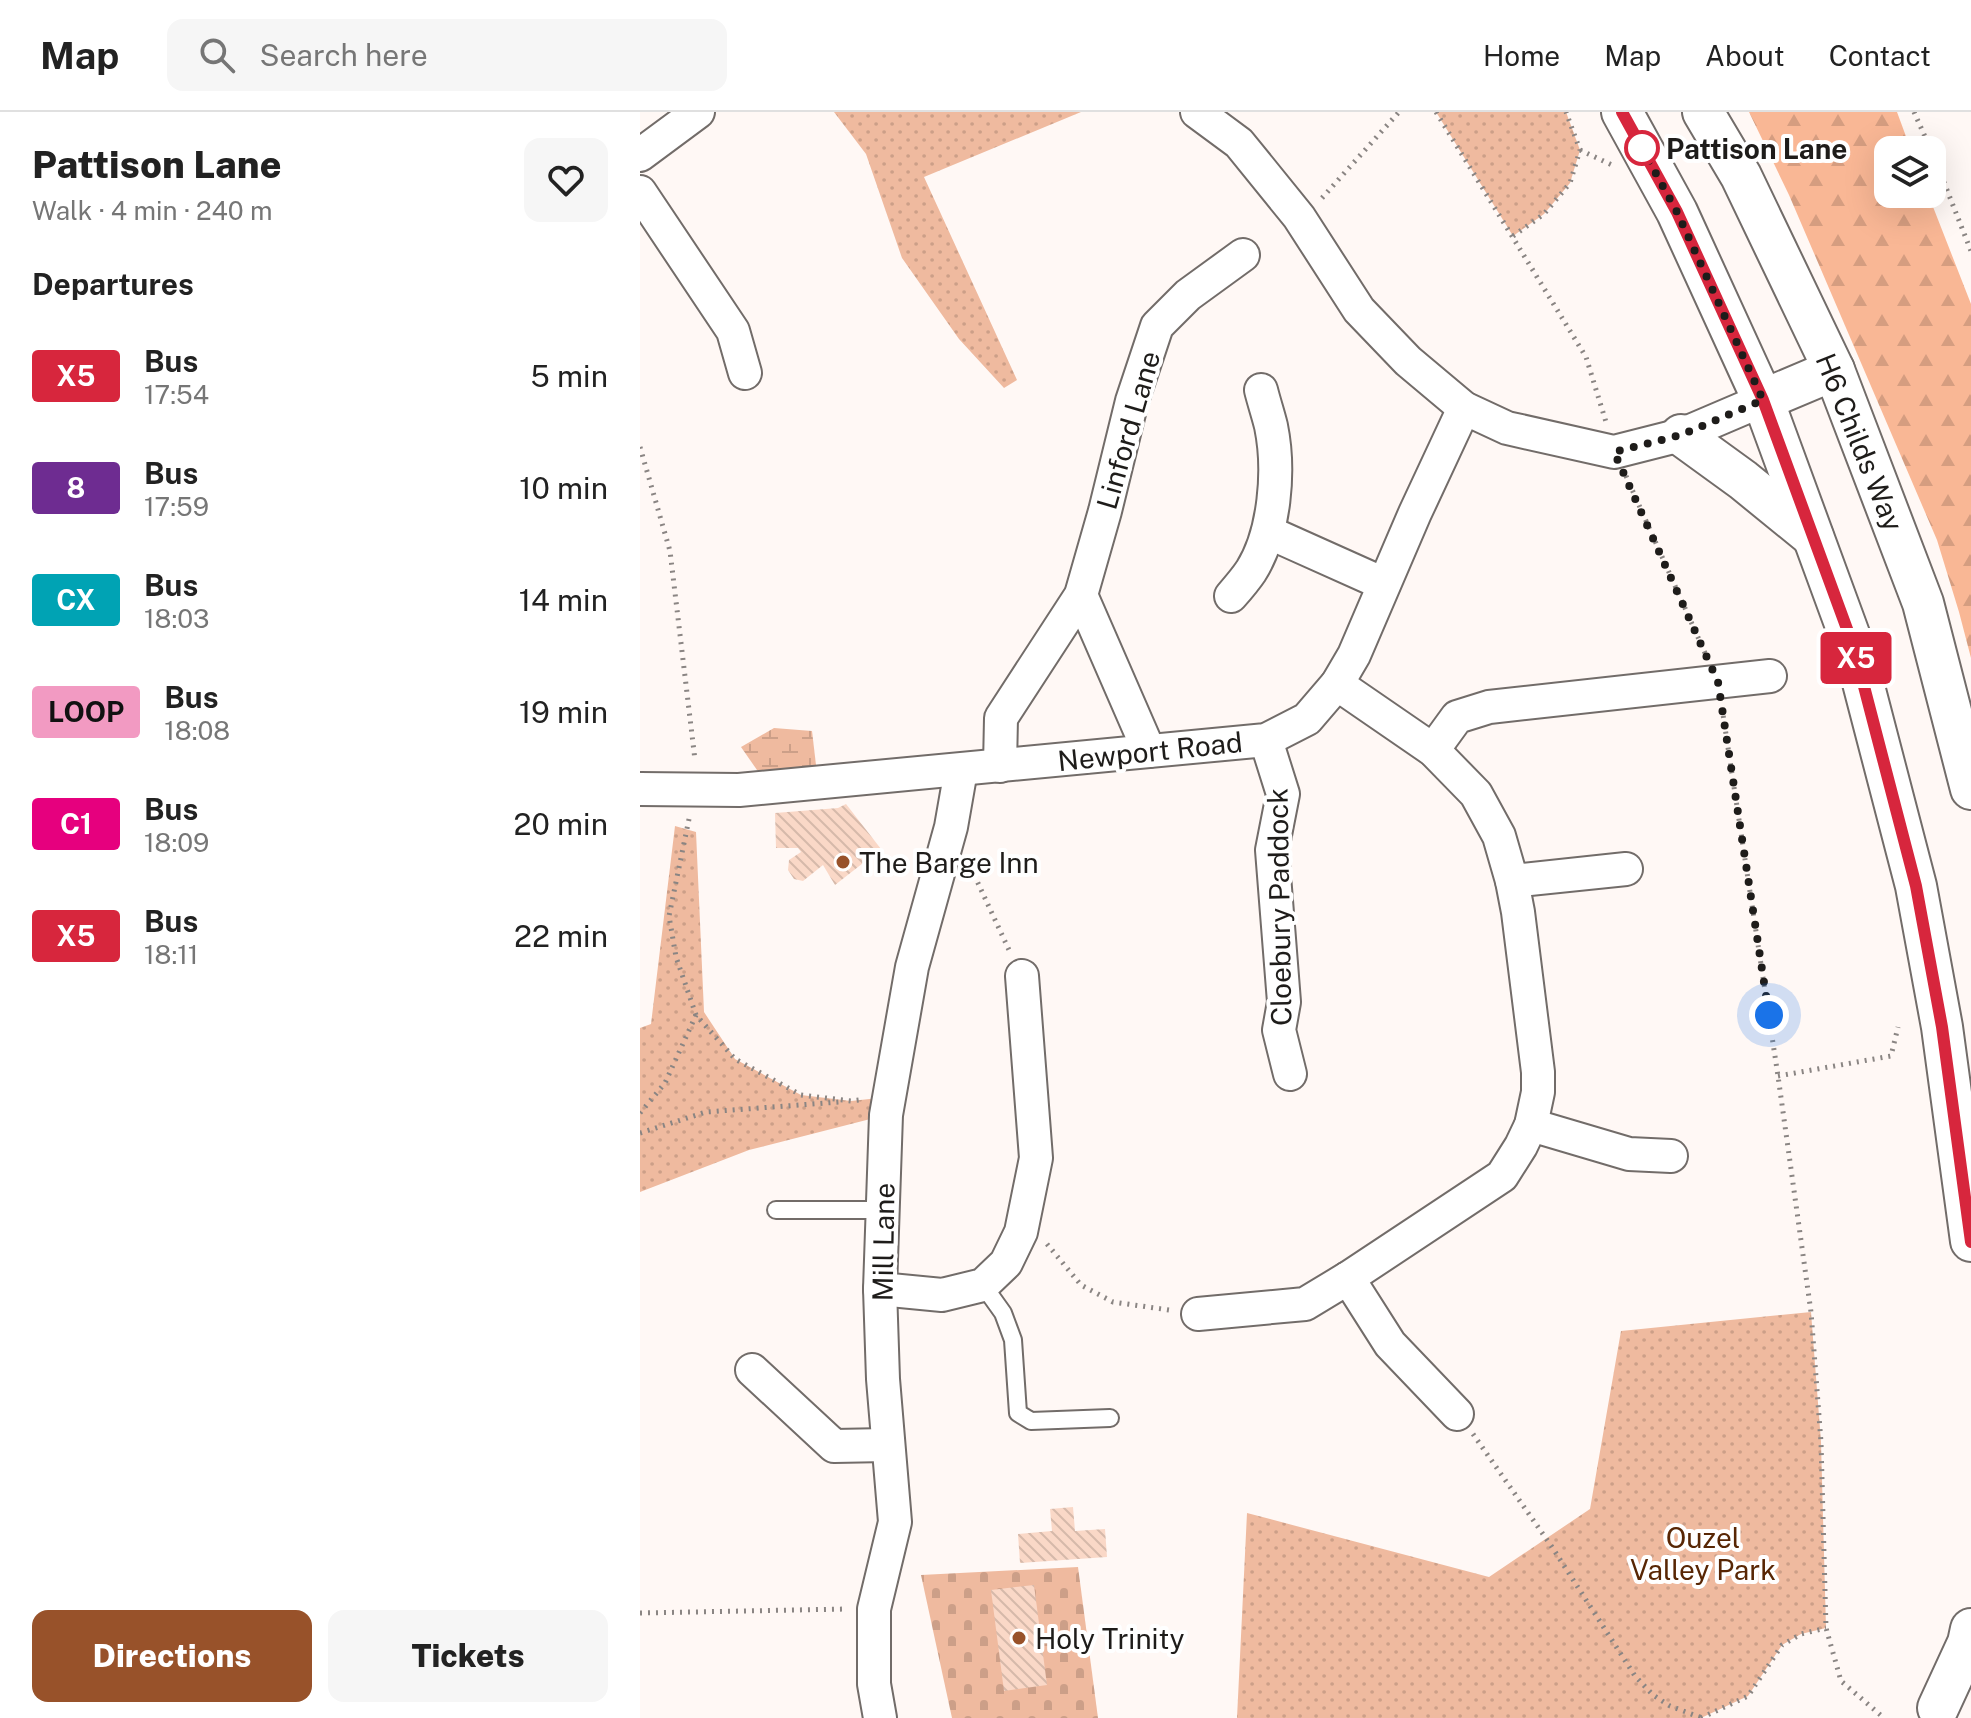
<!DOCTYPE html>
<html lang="en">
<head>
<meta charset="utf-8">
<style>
	:root { --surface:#fff; --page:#f6f6f6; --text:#222; --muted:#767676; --line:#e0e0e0; --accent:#98522a }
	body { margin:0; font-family:"Public Sans",sans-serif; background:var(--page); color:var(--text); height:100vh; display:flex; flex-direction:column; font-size:30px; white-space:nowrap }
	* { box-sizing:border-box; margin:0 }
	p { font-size:26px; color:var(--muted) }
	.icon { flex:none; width:44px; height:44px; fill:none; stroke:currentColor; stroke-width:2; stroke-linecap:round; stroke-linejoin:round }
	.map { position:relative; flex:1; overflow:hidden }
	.side { display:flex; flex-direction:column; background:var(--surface); width:640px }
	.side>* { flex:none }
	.badge { padding:0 16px; border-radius:6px; font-size:28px; line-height:52px }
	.tools { position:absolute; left:1234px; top:24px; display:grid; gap:16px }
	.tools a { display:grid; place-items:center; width:72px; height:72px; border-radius:16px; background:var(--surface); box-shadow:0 8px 32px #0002; font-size:40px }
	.you { position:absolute; width:40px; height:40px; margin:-20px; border:6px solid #fff; border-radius:50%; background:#1a73e8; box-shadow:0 0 0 12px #1a73e833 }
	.map>.badge { position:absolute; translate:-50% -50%; box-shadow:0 0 0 4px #fff }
	h2 { padding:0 32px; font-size:30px; line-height:72px }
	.round { display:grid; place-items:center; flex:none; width:84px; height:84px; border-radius:16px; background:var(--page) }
	.summary { display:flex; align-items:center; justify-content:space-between; height:136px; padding:0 32px }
	h1 { font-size:38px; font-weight:800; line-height:60px }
	.action { display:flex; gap:16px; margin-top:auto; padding:16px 32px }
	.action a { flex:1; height:92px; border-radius:16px; background:var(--accent); color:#fff; font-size:32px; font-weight:800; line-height:92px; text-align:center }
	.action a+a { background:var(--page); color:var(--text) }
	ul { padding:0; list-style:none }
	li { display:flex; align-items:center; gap:24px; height:112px; padding:0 32px }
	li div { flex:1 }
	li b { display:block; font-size:30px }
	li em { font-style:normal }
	li .badge { min-width:88px; font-weight:700; text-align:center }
	header { display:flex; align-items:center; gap:48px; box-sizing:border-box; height:112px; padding:0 40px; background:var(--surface); border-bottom:2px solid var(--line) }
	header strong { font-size:38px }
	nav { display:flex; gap:44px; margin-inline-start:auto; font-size:28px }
	.search { width:560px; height:72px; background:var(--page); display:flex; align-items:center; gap:20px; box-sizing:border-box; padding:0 28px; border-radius:16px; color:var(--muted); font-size:30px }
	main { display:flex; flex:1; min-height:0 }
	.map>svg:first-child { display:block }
</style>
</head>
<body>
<header>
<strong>Map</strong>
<div class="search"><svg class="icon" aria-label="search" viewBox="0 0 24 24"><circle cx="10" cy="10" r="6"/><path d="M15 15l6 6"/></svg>Search here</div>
<nav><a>Home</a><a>Map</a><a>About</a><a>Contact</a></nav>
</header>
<main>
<section class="side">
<div class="summary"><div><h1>Pattison Lane</h1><p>Walk · 4 min · 240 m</p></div><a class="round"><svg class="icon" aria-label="heart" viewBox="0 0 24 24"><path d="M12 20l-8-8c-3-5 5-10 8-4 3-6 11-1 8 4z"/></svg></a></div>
<h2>Departures</h2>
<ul>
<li><span class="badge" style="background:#d7263d;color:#fff">X5</span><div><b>Bus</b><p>17:54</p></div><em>5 min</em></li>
<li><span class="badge" style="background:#6e2c91;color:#fff">8</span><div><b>Bus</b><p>17:59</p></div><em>10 min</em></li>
<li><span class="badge" style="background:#00a3b4;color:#fff">CX</span><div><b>Bus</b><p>18:03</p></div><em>14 min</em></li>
<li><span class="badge" style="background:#f29ac2;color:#111">LOOP</span><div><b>Bus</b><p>18:08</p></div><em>19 min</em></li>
<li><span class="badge" style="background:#e6007e;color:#fff">C1</span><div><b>Bus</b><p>18:09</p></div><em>20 min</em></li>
<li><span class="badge" style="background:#d7263d;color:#fff">X5</span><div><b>Bus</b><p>18:11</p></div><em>22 min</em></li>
</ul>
<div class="action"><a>Directions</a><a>Tickets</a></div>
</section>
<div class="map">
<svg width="1331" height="1606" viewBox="0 0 1331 1606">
	<defs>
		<pattern id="forest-firs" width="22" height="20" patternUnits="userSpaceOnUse" patternTransform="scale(2)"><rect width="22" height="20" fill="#f9b795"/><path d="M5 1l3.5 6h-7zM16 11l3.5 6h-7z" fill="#d59d80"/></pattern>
		<pattern id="wetland-marsh" width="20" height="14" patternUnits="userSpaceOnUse" patternTransform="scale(2)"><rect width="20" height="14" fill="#efba9f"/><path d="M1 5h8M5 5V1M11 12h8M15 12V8" fill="none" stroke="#cc9f88"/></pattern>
		<pattern id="cemetery-stones" width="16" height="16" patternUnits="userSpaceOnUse" patternTransform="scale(2)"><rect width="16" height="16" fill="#efba9f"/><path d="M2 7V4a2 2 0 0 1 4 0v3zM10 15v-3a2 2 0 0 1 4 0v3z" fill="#cc9f88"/></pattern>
		<pattern id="park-dots" width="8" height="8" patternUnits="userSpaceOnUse" patternTransform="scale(2)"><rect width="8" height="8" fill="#efba9f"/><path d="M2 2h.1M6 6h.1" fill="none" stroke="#cc9f88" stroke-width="1.8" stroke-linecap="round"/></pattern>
		<pattern id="building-back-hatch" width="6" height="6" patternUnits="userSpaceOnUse" patternTransform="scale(2)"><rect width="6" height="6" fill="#fad8c7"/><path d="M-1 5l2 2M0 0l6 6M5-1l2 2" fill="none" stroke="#d6b9aa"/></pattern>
	</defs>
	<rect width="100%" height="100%" fill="#fff8f5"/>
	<path fill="url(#forest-firs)" d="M 1109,0 L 1257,0 L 1271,38 L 1248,38 L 1248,82 L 1288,82 L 1331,192 L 1331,546 L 1319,500 L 1297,428 L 1149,83 Z"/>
	<path fill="url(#wetland-marsh)" d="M 134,616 L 172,619 L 176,653 L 157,661 L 117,658 L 101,635 Z"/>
	<path fill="url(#cemetery-stones)" d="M 438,1455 L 458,1606 L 312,1606 L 281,1463 Z"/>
	<g fill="url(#park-dots)">
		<path d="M 194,0 L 441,0 L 284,65 L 377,268 L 364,276 L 319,227 L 262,146 L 226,42 Z"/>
		<path d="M 796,0 L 926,0 L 940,38 L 930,71 L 904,102 L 873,124 Z"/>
		<path d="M 35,714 L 56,720 L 64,900 L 95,947 L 161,983 L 211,989 L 248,985 L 246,1003 L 109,1038 L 0,1080 L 0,916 L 11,912 Z"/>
		<path d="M 1171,1200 L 1181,1330 L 1186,1516 L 1161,1522 L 1142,1533 L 1108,1584 L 1061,1606 L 597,1606 L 607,1401 L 849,1465 L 950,1397 L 981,1219 Z"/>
	</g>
	<g fill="url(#building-back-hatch)">
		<path d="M 206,692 L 241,737 L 195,773 L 183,753 L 163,769 L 154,767 L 148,758 L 149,748 L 161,740 L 158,736 L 136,736 L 135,701 L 198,696 Z"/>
		<path d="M 433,1395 L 435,1419 L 465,1417 L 467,1445 L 380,1451 L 378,1422 L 412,1419 L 410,1397 Z"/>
		<path d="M 394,1473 L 407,1573 L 364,1579 L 351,1478 Z"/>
	</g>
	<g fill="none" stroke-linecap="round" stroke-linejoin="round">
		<defs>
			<g id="service">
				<path d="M 136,1098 L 243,1098"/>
				<path d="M 343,1173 L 363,1201 L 373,1228 L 378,1301 L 391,1309 L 470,1306"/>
			</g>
			<g id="minor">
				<path d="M 557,0 L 599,31 L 659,105 L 719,198 L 768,249 L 824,296 L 867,316 L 974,340 L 1041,323 L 1123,288"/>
				<path d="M 0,43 L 58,0"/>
				<path d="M 0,80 L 93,219 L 105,261"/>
				<path d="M 628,420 L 744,472"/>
				<path d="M 441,483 L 509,639"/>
				<path d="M 591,484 C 598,476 605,468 611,459 C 635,421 640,358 631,314 C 628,302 624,290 621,278"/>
				<path d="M 626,628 L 643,682 L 632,738 L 644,890 L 639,918 L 650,962"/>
				<path d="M 793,638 L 817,605 L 849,595 L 1130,564"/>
				<path d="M 360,654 L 361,606 L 441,483 L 465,399 L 492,289 L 517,214 L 548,183 L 603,143"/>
				<path d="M 0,677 L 99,678 L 626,628 L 667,607 L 697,572 L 714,543 L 775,401 L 824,296"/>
				<path d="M 872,769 L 986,757"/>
				<path d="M 891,1013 L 989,1042 L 1031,1044"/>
				<path d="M 708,1166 L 750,1232 L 817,1302"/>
				<path d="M 240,1177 L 302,1183 L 343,1173 L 366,1151 L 381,1120 L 396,1046 L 382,864"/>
				<path d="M 558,1202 L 665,1192 L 708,1166 L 862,1064 L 881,1034 L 891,1013 L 898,980 L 898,960 L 878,800 L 872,769 L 859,724 L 836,682 L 793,638 L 697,572"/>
				<path d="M 112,1258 L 194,1334 L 247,1333"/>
				<path d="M 240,1606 L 234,1572 L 234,1497 L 255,1410 L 243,1267 L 240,1177 L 246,1003 L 272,855 L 311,715 L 321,658"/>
			</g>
			<g id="tertiary">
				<path d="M 982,0 L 1037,100 L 1123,288 L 1214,536 L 1276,774 L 1302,915 L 1331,1129"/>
				<path d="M 1063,0 L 1101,64 L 1194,258 L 1283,491 L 1331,677"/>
				<path d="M 1123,288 L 1194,258"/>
				<path d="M 1041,323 L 1103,368 L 1173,425"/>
				<path d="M 1298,1596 L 1328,1531 L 1331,1517"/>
			</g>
		</defs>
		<use href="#service" stroke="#726c69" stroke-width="20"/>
		<use href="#minor" stroke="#726c69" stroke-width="36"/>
		<use href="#tertiary" stroke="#726c69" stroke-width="44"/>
		<g stroke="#8a8583" stroke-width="5" stroke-dasharray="2 6" stroke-linecap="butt">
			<path d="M 796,0 L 946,245 L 966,310"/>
			<path d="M 1274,0 L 1291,38"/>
			<path d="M 940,38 L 972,53"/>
			<path d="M 1292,40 L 1331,139"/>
			<path d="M 682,86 L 759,0"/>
			<path d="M 873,124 L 904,102 L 930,71 L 940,38 L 926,0"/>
			<path d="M 0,335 L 30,439 L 55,648"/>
			<path d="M 986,364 L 1065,541"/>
			<path d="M 1082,596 L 1138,964 L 1171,1200 L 1181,1330 L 1186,1516 L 1201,1569 L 1244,1606"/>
			<path d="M 49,707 L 29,804 L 36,845 L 56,903 L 95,947 L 161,983 L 211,989 L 219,988"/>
			<path d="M 331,756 L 369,838"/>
			<path d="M 1138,964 L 1251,944 L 1258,915"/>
			<path d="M 0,1001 L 25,971 L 56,903"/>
			<path d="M 0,1021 L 66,1000 L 199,990"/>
			<path d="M 407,1132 L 441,1173 L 473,1190 L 529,1198"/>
			<path d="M 833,1322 L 912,1435 L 995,1564 L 1013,1583 L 1030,1594 L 1062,1606"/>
			<path d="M 0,1501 L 207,1497"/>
			<path d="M 1061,1606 L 1108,1584 L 1142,1533 L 1161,1522 L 1186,1516"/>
		</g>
		<use href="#service" stroke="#fff" stroke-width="16"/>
		<use href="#minor" stroke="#fff" stroke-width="32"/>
		<use href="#tertiary" stroke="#fff" stroke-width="40"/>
	</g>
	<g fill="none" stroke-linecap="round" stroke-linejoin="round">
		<defs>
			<path id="line" d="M 982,0 L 1037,100 L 1123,288 L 1214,536 L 1276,774 L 1302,915 L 1331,1130"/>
		</defs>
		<use href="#line" stroke="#fff" stroke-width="18"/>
		<use href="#line" stroke="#d7263d" stroke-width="12"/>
		<path stroke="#1e1c1a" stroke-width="8" stroke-dasharray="0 14.4" d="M 1002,36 L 1037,100 L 1123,288 L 1041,323 L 974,340 L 1078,570 L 1129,903"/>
	</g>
	<circle fill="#fff" stroke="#d7263d" stroke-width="4" cx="1002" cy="36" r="16"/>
	<g fill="#98522a" stroke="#fff" stroke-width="3">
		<circle cx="203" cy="750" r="8"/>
		<circle cx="379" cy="1526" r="8"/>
	</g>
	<g text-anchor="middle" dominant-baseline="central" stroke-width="8" stroke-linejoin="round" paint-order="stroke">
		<g font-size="28" font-weight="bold" fill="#1e1c1a" stroke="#fff" text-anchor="start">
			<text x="1026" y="36">Pattison Lane</text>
		</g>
		<g font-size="28" fill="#1e1c1a" stroke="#fff">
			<text transform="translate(488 318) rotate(-74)">Linford Lane</text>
			<text transform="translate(1220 330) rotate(68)">H6 Childs Way</text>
			<text transform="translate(510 639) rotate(-6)">Newport Road</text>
			<text transform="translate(639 795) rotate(-91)">Cloebury Paddock</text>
			<text transform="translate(243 1130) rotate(-89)">Mill Lane</text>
		</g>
		<g font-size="28" fill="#1e1c1a" stroke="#fff" text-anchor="start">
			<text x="219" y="750">The Barge Inn</text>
			<text x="395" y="1526">Holy Trinity</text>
		</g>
		<g font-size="28" fill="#582604" stroke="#fff">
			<text x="1063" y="1425">Ouzel<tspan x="1063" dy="32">Valley Park</tspan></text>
		</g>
	</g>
</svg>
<div class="tools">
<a><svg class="icon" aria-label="layers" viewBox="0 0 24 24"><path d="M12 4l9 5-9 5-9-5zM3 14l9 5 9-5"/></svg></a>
</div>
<div class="you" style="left:1129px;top:903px"></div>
<b class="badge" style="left:1216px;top:546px;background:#d7263d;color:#fff">X5</b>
</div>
</main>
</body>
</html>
